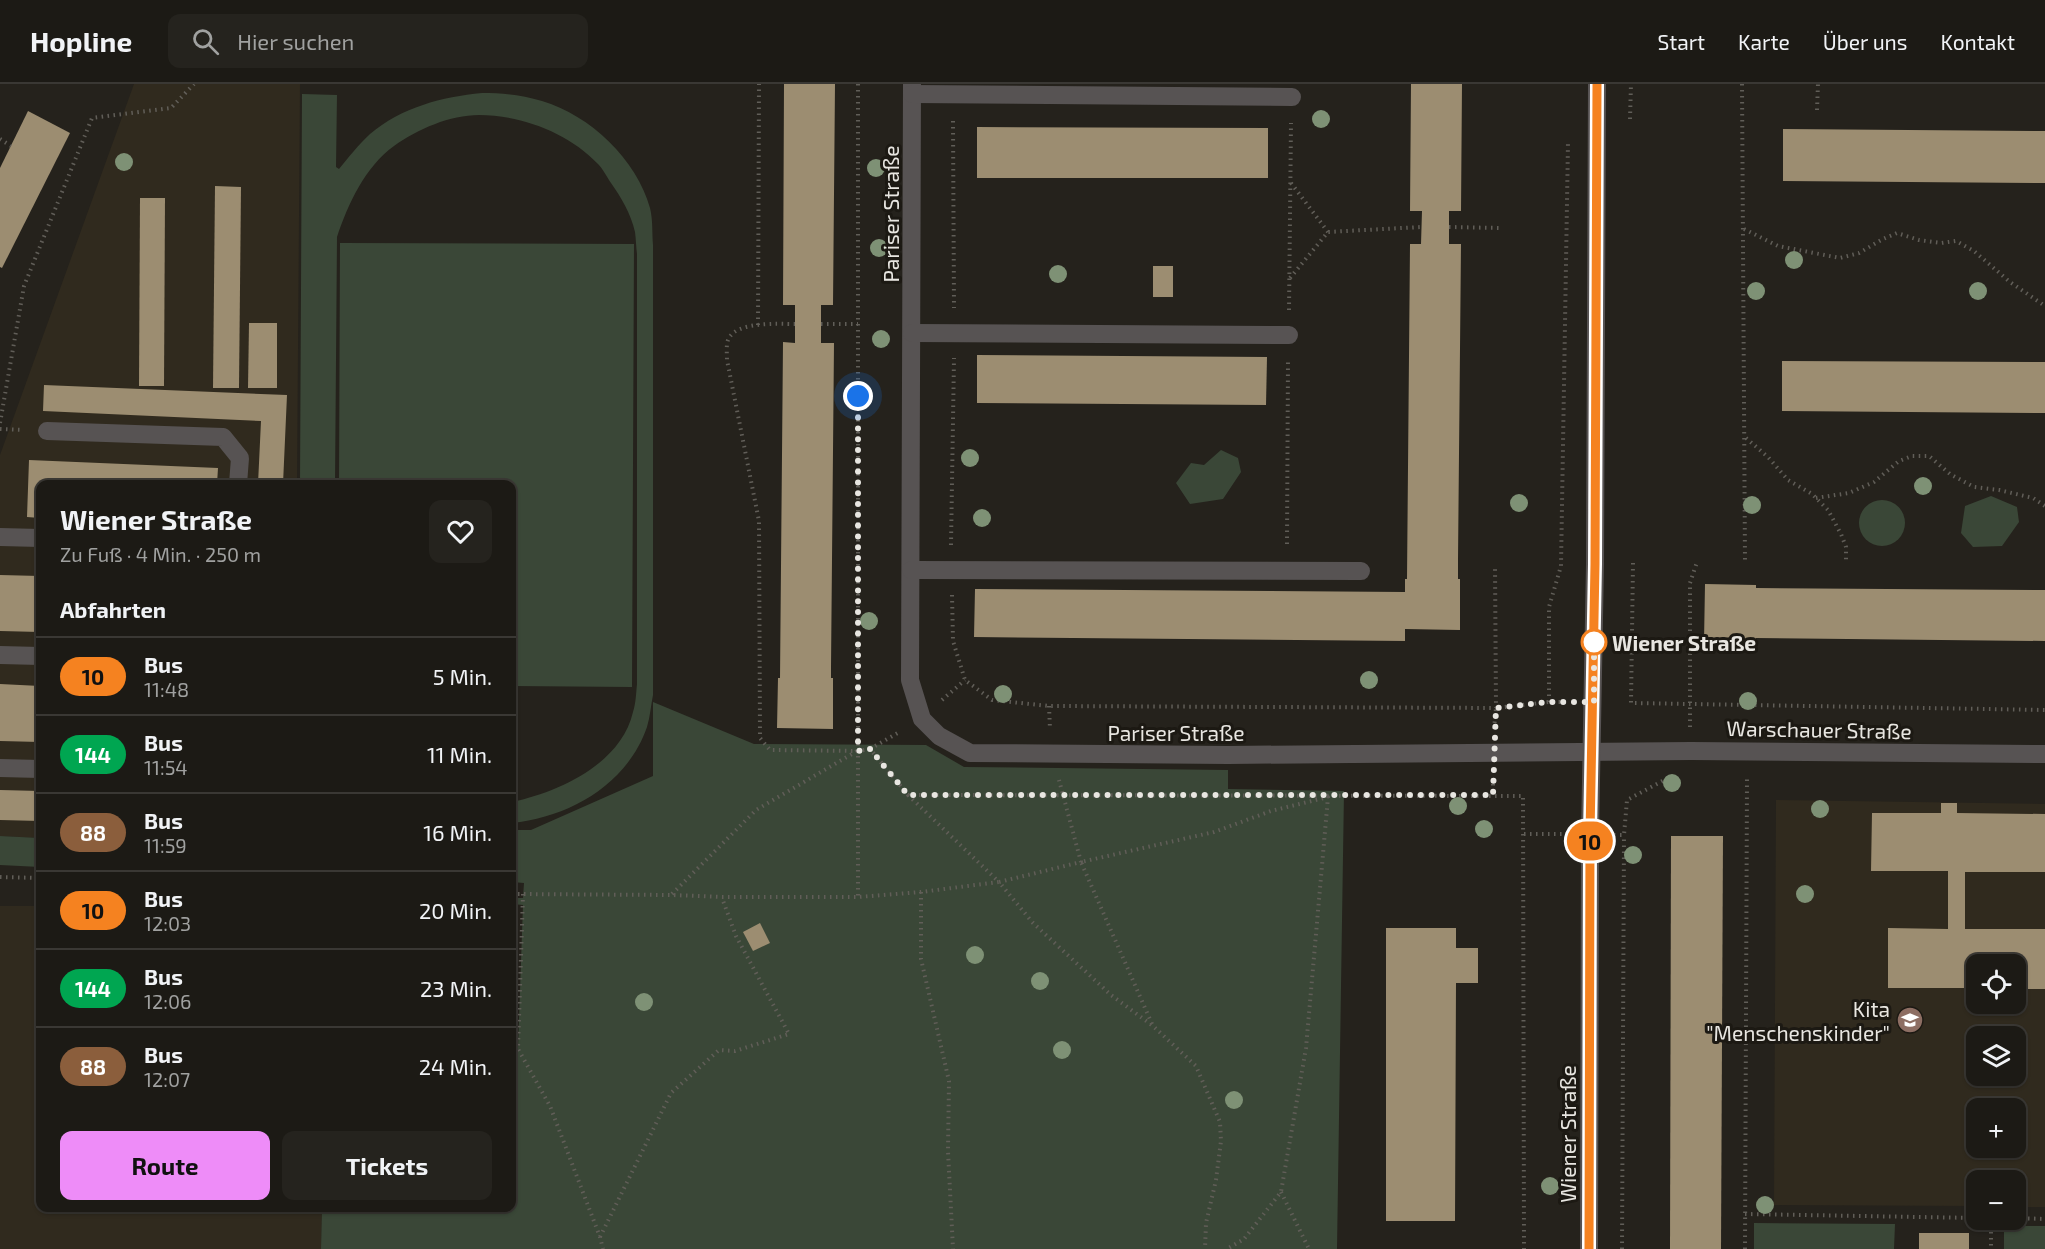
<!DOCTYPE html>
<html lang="de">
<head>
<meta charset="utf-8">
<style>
	:root { --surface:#1c1a15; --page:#25231e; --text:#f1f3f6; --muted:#a0a1a0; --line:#3a3834; --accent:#ee8cf8 }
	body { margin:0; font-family:"Exo 2",sans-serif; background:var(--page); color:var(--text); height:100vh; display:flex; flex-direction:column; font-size:22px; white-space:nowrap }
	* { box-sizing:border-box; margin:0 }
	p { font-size:20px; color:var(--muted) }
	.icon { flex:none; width:33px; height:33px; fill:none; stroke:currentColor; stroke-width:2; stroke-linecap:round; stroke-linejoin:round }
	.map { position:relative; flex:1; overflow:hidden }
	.drawer { position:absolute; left:36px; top:396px; width:480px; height:732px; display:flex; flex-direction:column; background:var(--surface); border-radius:12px; box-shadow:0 2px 4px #0004,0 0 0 2px var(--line) }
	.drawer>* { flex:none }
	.badge { padding:0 12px; border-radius:20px; font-size:21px; line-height:39px }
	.controls { position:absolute; left:1966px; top:870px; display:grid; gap:12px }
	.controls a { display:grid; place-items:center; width:60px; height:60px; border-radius:12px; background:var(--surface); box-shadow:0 2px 4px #0004,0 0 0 2px var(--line); font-size:30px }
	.you { position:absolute; width:30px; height:30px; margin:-15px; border:4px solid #fff; border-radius:50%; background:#1a73e8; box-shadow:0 0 0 9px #1a73e833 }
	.map>.badge { position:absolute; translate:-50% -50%; box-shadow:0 0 0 3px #fff }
	h2 { padding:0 24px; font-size:22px; line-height:54px }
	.round { display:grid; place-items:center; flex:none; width:63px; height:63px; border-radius:12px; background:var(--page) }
	.overview { display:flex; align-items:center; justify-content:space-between; height:102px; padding:0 24px }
	h1 { font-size:28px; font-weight:700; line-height:45px }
	.primary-button { display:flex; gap:12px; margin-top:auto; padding:12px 24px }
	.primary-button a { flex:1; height:69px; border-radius:12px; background:var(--accent); color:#111; font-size:24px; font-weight:700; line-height:69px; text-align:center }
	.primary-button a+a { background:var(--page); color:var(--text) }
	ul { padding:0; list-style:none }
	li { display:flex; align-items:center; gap:18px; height:78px; padding:0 24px; border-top:2px solid var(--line) }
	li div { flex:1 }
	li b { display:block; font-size:22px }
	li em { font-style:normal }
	li .badge { min-width:66px; font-weight:700; text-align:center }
	header { display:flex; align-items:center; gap:36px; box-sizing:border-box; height:84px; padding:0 30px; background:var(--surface); border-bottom:2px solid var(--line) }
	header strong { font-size:28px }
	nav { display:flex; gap:33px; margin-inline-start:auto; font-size:21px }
	.search { width:420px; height:54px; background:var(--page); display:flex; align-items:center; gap:15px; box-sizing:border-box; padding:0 21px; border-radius:12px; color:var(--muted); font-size:22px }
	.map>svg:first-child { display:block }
</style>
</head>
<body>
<header>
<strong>Hopline</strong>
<div class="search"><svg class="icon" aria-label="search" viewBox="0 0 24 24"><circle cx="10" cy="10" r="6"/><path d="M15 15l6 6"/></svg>Hier suchen</div>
<nav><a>Start</a><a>Karte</a><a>Über uns</a><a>Kontakt</a></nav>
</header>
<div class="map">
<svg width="2045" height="1165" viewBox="0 0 2045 1165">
	<rect width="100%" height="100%" fill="#25221c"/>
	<g fill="#302a1e" fill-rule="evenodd">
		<path d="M 134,0 L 300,0 L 297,400 L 40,400 L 40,754 L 0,752 L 0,371 Z"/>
		<path d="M 1776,716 L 2045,720 L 2045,1123 L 2016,1123 L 2016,1096 L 1977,1096 L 1977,1122 L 1774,1121 ZM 1977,880 L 2016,880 L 2016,920 L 1977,920 ZM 1977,952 L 2016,952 L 2016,992 L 1977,992 ZM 1977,1024 L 2016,1024 L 2016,1064 L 1977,1064 Z"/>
		<path d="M 0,822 L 40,822 L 40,1124 L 322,1124 L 321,1165 L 0,1165 Z"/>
	</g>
	<g fill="#3a4737">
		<path d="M 482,9 C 503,9 522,11 542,17 C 590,31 637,76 650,124 C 653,136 652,149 653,161 L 653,611 C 651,621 650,633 647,643 C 627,701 569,733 512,739 L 512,718 C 559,708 621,680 633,628 C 636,619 636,609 637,600 L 637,170 C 636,163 636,155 635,148 C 631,130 621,113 611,99 C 607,93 603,85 598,80 C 569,49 521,31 479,31 C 450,31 418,45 394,62 C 365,83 348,120 337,153 L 335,400 L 300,400 L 302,10 L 337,11 L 336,83 L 339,85 C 349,73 358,61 370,50 C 402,23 442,13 482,9 Z"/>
		<path d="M 340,159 L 634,160 L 632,603 L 512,602 L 512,400 L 339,400 Z"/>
		<path d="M 1221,366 L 1238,374 L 1241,388 L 1223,415 L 1190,420 L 1176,399 L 1191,379 L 1204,381 Z"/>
		<path d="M 1991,412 L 2017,423 L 2019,438 L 2002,462 L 1973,463 L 1961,449 L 1965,422 Z"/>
		<circle cx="1882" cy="439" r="23"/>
		<path d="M 653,618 L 754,660 L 926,661 L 964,683 L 1228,686 L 1228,705 L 1344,707 L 1337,1165 L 321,1165 L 322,1124 L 512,1124 L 512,978 L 514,978 L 518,964 L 523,821 L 512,820 L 512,814 L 523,814 L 524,799 L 512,798 L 512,746 L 531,746 L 653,692 Z"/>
		<path d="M 0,752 L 40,754 L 40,783 L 0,781 Z"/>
		<path d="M 1754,1139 L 1895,1140 L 1894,1165 L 1754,1165 Z"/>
		<rect x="2004" y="1142" width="41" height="23"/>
	</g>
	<g fill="#9c8d71">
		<path d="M 784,0 L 835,0 L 833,221 L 821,221 L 821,259 L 834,259 L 831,584 L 831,594 L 833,594 L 833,645 L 777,644 L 778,594 L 780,594 L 783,258 L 795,259 L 795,221 L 783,221 Z"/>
		<path d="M 1411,0 L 1462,0 L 1461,127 L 1449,127 L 1449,160 L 1461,160 L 1458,476 L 1458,495 L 1460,495 L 1460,546 L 1405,545 L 1405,557 L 974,553 L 975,505 L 1405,508 L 1405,495 L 1407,495 L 1410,160 L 1421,160 L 1422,127 L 1410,127 Z"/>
		<path d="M 28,27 L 70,49 L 2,184 L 0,183 L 0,84 Z"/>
		<path d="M 977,43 L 1268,44 L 1268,94 L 977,94 Z"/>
		<path d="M 1783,45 L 2045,47 L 2045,99 L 1783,97 Z"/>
		<path d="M 215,102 L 241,103 L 239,304 L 213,304 Z"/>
		<path d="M 140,114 L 165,114 L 164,302 L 139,302 Z"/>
		<rect x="1153" y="182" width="20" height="31"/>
		<path d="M 249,239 L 277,239 L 277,304 L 248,304 Z"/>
		<path d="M 977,271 L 1267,273 L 1266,321 L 977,319 Z"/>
		<path d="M 1782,277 L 2045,278 L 2045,329 L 1782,327 Z"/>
		<path d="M 44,301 L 287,311 L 283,400 L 258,400 L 261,337 L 43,327 Z"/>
		<path d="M 29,376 L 218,384 L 217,400 L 40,400 L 40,434 L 27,433 Z"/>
		<path d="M 0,491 L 40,492 L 40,548 L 0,547 Z"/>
		<path d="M 1705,500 L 1756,501 L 1756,504 L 2045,506 L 2045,557 L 1756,554 L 1756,558 L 1704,558 Z"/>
		<path d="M 0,600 L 40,602 L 40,658 L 0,657 Z"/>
		<path d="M 0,706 L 40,707 L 40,737 L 0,736 Z"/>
		<path d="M 1941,719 L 1957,719 L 1957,729 L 2045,730 L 2045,788 L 1965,788 L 1965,845 L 2045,845 L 2045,905 L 2016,905 L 2016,880 L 1977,880 L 1977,904 L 1888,904 L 1888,844 L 1948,845 L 1948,787 L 1871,787 L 1872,729 L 1941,729 Z"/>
		<path d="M 1671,752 L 1723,752 L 1721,1165 L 1670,1165 Z"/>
		<path d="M 760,839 L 770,859 L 753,867 L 743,848 Z"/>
		<path d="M 1386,844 L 1456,844 L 1456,864 L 1478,864 L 1478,899 L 1456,899 L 1455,1137 L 1386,1137 Z"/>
		<rect x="1919" y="1149" width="50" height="16"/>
	</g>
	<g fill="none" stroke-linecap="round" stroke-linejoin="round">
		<g stroke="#615e58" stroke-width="4" stroke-dasharray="1.5 4.5" stroke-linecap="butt">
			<path d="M 858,0 L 858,813"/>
			<path d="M 1742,0 L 1745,478"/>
			<path d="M 1817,26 L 1818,0"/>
			<path d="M 1630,35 L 1631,0"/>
			<path d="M 953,37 L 954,224"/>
			<path d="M 0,55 L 11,62"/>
			<path d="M 1291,99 L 1328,148"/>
			<path d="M 1449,143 L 1499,144"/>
			<path d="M 1744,145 L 1778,162 L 1840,174 L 1859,169 L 1883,155 L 1897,149 L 1919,156 L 1941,159 L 1956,157 L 1974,167 L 2010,198 L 2045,222"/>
			<path d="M 1290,194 L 1328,148 L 1421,143"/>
			<path d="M 1289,226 L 1291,39"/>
			<path d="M 795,240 C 778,240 735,237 728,256 C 726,262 727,270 727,276 L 759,437 L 760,654 L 770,666 L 858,667 L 870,665 L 908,711 L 1523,712 L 1524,1165"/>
			<path d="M 821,240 L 858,240"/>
			<path d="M 758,241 L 759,0"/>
			<path d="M 0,339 L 24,202 L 92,34 L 171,24 L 194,0"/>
			<path d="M 0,345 L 23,346"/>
			<path d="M 1746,354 L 1768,373 L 1788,396 L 1812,410 L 1828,426 L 1841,450 L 1846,463 L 1846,479"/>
			<path d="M 1816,414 L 1849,409 L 1874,398 L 1899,377 L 1912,372 L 1929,372 L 1950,390 L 1974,403 L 1999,406 L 2033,414 L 2045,422"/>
			<path d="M 1287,460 L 1288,276"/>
			<path d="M 951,461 L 954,274"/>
			<path d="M 1633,479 L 1631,619 L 2045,626"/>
			<path d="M 952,511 L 953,557 L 965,596 L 992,616 L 1049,622 L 1496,624 L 1495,481"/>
			<path d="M 942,616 L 965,596"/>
			<path d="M 1549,618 L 1549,523 L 1561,482 L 1568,58"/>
			<path d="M 1049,622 L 1050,645"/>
			<path d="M 1690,643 L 1690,499 L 1697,478"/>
			<path d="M 1494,645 L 1496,624 L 1549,618 L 1569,618"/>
			<path d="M 870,665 L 901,647"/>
			<path d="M 1493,694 L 1493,712"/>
			<path d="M 908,711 L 999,798 L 1081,778 L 1059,696"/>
			<path d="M 1524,750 L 1565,750"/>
			<path d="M 1614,751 L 1624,751 L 1627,716 L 1668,694"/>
			<path d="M 0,793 L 40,794"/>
			<path d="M 921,808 L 921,875 L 949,997 L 948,1067 L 953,1165"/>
			<path d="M 512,810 L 672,811 L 722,813 L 858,813 L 921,808 L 999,798 L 1033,839 L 1111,911 L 1153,942 L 1196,982 L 1220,1038 L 1221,1057 L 1216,1096 L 1206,1139 L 1205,1165"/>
			<path d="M 523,810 L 518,965 L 550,1022 L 600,1153 L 603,1165"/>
			<path d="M 672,810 L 756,726 L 857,667"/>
			<path d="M 1152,940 L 1081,778 L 1214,748 L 1271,727 L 1328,713 L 1306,964 L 1281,1108 L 1244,1155 L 1227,1165"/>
			<path d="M 1281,1108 L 1309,1165"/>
			<path d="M 1745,1130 L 1977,1134"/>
			<path d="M 2016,1134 L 2045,1135"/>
			<path d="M 1991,1136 L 1991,1165"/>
			<path d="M 600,1153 L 671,1009 L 719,966 L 735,967 L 789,950 L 736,852 L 722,814"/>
			<path d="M 1622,1165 L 1624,751"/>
			<path d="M 1745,1165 L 1747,694"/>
		</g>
		<g stroke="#575353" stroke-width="18">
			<path d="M 912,0 L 910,596 L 922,635 L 939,652 L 970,669 L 1228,671 L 1691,667 L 2045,670"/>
			<path d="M 912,10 L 1292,13"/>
			<path d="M 912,249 L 1289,251"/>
			<path d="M 47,347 L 223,353 L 240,374 L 238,400"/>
			<path d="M 0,453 L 40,454"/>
			<path d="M 911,486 L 1361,487"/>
			<path d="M 0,571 L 40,572"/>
			<path d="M 0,684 L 40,685"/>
			<path d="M 1589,1165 L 1590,751 L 1595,480 L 1597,0"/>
		</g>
	</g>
	<g fill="#7e9175">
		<circle cx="1321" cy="35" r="9"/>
		<circle cx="124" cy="78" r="9"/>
		<circle cx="876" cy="84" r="9"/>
		<circle cx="879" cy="164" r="9"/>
		<circle cx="1794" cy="176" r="9"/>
		<circle cx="1058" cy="190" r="9"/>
		<circle cx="1756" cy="207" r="9"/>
		<circle cx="1978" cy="207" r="9"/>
		<circle cx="881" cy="255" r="9"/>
		<circle cx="970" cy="374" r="9"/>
		<circle cx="1923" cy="402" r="9"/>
		<circle cx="1519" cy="419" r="9"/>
		<circle cx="1752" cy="421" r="9"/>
		<circle cx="982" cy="434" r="9"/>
		<circle cx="869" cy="537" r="9"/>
		<circle cx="1369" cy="596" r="9"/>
		<circle cx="1003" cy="610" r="9"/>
		<circle cx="1748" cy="617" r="9"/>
		<circle cx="1672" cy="699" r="9"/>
		<circle cx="1458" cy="722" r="9"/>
		<circle cx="1820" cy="725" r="9"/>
		<circle cx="1484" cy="745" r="9"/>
		<circle cx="1633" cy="771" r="9"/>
		<circle cx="1805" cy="810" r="9"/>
		<circle cx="975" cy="871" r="9"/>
		<circle cx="1040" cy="897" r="9"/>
		<circle cx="644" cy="918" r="9"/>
		<circle cx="1062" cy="966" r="9"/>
		<circle cx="1234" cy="1016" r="9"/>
		<circle cx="1550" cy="1102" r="9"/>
		<circle cx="1765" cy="1121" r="9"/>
	</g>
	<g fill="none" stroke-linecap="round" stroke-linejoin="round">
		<defs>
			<path id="line" d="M 1589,1165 L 1590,751 L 1595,480 L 1597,0"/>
		</defs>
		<use href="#line" stroke="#fff" stroke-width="14"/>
		<use href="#line" stroke="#f58220" stroke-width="9"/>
		<path stroke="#e8e6e1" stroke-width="6" stroke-dasharray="0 10.8" d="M 858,312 L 858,667 L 870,665 L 908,711 L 1493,711 L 1496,624 L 1549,618 L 1594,618 L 1594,558"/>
	</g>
	<defs>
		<symbol id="school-disc" viewBox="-11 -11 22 22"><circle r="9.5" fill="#8d6e63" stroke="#1c1913"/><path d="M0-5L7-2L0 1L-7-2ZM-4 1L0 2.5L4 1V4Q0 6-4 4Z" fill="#fff"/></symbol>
	</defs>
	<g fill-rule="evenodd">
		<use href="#school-disc" x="1895" y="921" width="30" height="30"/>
	</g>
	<circle fill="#fff" stroke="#f58220" stroke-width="3" cx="1594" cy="558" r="12"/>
	<g text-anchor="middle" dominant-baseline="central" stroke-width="6" stroke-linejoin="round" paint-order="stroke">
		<g font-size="21" fill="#e8e6e1" stroke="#1c1913">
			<text transform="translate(890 130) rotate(-90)">Pariser Straße</text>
			<text transform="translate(1819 645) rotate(1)">Warschauer Straße</text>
			<text x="1176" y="648">Pariser Straße</text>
			<text transform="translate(1567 1050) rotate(-90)">Wiener Straße</text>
		</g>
		<g font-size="21" font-weight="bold" fill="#e8e6e1" stroke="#1c1913" text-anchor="start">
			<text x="1612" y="558">Wiener Straße</text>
		</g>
		<g font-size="21" fill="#e8e6e1" stroke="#1c1913" text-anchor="end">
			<text x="1890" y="924">Kita<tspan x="1890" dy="24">"Menschenskinder"</tspan></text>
		</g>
	</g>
</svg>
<div class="controls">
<a><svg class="icon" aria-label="locate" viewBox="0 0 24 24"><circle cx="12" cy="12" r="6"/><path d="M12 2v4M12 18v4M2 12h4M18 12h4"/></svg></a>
<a><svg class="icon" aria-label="layers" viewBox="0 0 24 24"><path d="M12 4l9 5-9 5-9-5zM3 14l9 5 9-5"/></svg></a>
<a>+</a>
<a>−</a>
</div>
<div class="you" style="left:858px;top:312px"></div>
<b class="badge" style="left:1590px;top:757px;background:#f58220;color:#111">10</b>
<section class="drawer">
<div class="overview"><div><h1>Wiener Straße</h1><p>Zu Fuß · 4 Min. · 250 m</p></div><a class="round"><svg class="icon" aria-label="heart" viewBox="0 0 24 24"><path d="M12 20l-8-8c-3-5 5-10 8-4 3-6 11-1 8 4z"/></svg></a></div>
<h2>Abfahrten</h2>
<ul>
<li><span class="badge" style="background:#f58220;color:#111">10</span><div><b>Bus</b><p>11:48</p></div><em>5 Min.</em></li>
<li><span class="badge" style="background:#00a651;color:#fff">144</span><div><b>Bus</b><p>11:54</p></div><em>11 Min.</em></li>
<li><span class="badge" style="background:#8b5e3c;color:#fff">88</span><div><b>Bus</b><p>11:59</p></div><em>16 Min.</em></li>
<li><span class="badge" style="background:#f58220;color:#111">10</span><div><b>Bus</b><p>12:03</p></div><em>20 Min.</em></li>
<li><span class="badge" style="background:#00a651;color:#fff">144</span><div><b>Bus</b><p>12:06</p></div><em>23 Min.</em></li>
<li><span class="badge" style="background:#8b5e3c;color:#fff">88</span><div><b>Bus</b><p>12:07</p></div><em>24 Min.</em></li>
</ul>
<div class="primary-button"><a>Route</a><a>Tickets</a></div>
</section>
</div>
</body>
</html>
